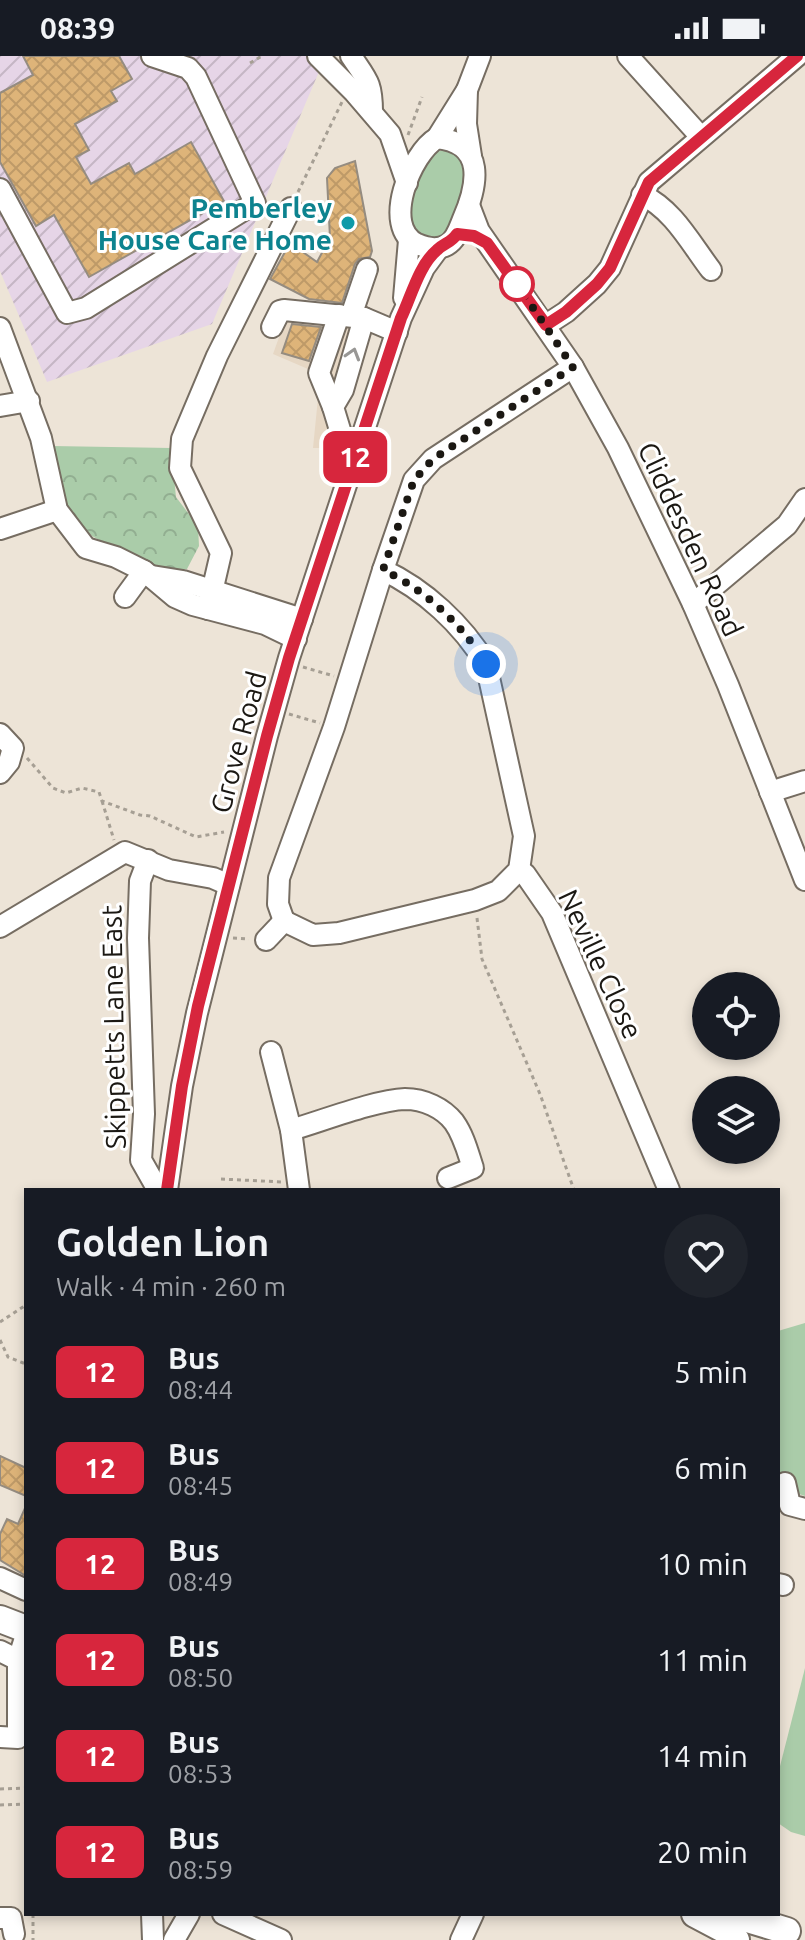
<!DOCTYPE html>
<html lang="en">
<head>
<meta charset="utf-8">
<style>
	:root { --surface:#171b24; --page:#20242c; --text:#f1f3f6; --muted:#9ea1a6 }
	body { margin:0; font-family:Ubuntu,sans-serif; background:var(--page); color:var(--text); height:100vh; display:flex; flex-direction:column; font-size:30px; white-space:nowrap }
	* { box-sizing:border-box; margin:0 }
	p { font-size:26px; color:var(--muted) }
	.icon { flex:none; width:44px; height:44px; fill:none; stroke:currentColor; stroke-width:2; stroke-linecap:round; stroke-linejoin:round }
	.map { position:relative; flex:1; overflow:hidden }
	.side { position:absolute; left:24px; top:1132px; width:756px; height:728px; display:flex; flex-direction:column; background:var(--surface); border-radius:0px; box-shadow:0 4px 12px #0003 }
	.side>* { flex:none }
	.badge { padding:0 16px; border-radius:12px; font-size:28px; line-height:52px }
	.buttons { position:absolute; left:692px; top:916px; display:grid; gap:16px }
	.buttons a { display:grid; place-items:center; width:88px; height:88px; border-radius:50%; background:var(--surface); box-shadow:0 4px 12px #0003; font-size:40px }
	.you { position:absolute; width:40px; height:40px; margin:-20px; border:6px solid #fff; border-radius:50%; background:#1a73e8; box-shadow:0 0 0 12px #1a73e833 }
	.map>.badge { position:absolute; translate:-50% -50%; box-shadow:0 0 0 4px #fff }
	.round { display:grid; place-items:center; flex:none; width:84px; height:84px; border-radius:42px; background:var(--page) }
	.summary { display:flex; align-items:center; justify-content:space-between; height:136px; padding:0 32px }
	h1 { font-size:38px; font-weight:700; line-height:60px }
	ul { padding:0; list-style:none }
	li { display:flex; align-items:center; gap:24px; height:96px; padding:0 32px }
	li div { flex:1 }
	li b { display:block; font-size:30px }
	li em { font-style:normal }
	li .badge { min-width:88px; font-weight:700; text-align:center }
	.status { display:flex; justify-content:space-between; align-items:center; height:56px; padding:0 40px; background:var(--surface); direction:ltr }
	.status svg { height:22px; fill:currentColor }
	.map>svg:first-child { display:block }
</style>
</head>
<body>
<div class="status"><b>08:39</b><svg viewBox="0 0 49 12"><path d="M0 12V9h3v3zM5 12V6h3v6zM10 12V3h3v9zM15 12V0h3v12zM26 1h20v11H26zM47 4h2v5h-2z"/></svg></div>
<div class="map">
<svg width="805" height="1884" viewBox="0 0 805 1884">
	<defs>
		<pattern id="industrial-furrows" width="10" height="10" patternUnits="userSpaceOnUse" patternTransform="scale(2)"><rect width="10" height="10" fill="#e6d5e7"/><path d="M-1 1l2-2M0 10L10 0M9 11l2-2" fill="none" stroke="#c5b6c5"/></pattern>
		<pattern id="forest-crowns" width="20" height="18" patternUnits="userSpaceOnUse" patternTransform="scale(2)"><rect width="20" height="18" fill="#aacca9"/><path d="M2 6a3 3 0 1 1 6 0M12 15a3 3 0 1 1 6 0" fill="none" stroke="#92ae91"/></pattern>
		<pattern id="building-cross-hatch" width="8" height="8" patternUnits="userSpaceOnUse" patternTransform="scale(2)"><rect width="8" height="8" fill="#deb479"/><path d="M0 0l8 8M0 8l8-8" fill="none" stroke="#be9a68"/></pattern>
	</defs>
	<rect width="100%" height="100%" fill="#ede4d7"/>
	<path fill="#e6d7c4" d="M 291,248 L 374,255 L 330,392 L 313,392 L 319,332 L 313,317 L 308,313 L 273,298 Z"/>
	<path fill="url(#industrial-furrows)" d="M 0,0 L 329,0 L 318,18 L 212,268 L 47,326 L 0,215 Z"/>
	<g fill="#aacca9">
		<path d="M 445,94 L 455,96 L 465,108 L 463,155 L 443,185 L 415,179 C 406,147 413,125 431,97 Z"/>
		<path d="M 805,1267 L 805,1440 L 778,1431 L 778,1275 Z"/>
		<path d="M 805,1612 L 805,1780 L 791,1776 L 778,1767 L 778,1718 Z"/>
	</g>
	<path fill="url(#forest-crowns)" d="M 52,390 L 171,392 L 176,441 L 198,470 L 199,490 L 187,513 L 161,518 L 92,480 L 60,444 Z"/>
	<g fill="url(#building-cross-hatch)" stroke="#958c80" stroke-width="2">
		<path d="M 23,0 L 119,0 L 132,23 L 111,35 L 117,45 L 75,68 L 89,94 L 76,101 L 91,128 L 129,107 L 135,118 L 191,86 L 224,145 L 89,221 L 54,159 L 36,170 L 0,106 L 0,37 L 33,19 Z"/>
		<path d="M 355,105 L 372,195 L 370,201 L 359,203 L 355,208 L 342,247 L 309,243 L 270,223 L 290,187 L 317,206 L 330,182 L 327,122 L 335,112 Z"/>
		<path d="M 292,268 L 321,271 L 309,305 L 282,297 Z"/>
		<path d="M 0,1400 L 26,1412 L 26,1440 L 0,1429 Z"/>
		<path d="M 26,1450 L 26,1520 L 0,1504 L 0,1478 L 7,1463 L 18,1468 Z"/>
	</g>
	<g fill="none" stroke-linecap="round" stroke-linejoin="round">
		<defs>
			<g id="minor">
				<path d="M 318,0 L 354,36 L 390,78 L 407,127"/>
				<path d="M 351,0 C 367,24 372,26 372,56"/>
				<path d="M 628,0 L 701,81"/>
				<path d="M 467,34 L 466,68 L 471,100"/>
				<path d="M 437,82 C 486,87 478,129 463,163 C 459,173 456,184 447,189 C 438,194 426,192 417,188 C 381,171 411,97 437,82 Z"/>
				<path d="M 437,82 L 467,34 L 480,0"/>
				<path d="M 0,133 L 67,257 L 86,252 L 255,147 L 196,21 L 188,12 L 152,0"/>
				<path d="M 642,139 C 673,153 691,188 711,214"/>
				<path d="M 469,149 L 479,175 L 573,311 L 618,392 L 693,548 L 728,629 L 805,824"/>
				<path d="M 404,242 L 409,184"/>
				<path d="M 351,260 L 367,213"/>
				<path d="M 546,269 L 566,256 L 597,228 L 610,212 L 649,126 L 797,0"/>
				<path d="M 272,271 L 280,255 L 284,254 L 364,262 L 397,276"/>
				<path d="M 0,272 L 41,382 L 57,454 L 86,492 L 116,501 L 144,515 L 175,541 L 193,549 L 265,568 L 296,583"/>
				<path d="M 0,350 L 29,345"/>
				<path d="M 333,351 L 319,317 L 339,259"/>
				<path d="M 344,387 L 333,351 L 343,334 L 364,262"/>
				<path d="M 0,473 L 57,454"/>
				<path d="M 152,520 L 183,525 L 302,563"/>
				<path d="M 125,541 L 144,515"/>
				<path d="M 693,548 L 787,469 L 805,443"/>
				<path d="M 208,553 L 221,497 L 180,412 L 182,383 L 217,300 L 291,152"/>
				<path d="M 0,678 L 13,692 L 9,706 L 0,717"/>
				<path d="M 770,736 L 805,725"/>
				<path d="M 148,804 L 140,825 L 138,882 L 144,1058 L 141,1104 L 158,1134"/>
				<path d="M 519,814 L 525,818 L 552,857 L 669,1134"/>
				<path d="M 284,865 L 313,879 L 339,877 L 475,844 L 498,835 L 519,814 L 524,780 L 486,608 C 463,569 424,533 383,514 L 414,424 L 433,403 L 573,311"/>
				<path d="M 284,865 L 278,848 L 279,822 L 334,671 L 383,514"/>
				<path d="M 0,871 L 125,796 L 169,814 L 213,822 L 229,829"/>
				<path d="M 266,884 L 284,865"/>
				<path d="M 271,996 L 291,1074 L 299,1134"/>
				<path d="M 291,1074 C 322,1065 376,1044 405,1043 C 424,1043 443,1052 454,1066 C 464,1080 468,1097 473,1112 L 448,1122"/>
				<path d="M 167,1134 L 182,1030 L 197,957 L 267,680 L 289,602 L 401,262 L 424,212 L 438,193"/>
				<path d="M 785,1427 L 790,1449 L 805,1453"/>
				<path d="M 0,1522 L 26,1534"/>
				<path d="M 778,1528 L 783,1529"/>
				<path d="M 0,1595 L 18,1604"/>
				<path d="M 0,1681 L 18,1682 L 18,1604 L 26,1579"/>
				<path d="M 152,1858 L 153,1884"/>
				<path d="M 223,1858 L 281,1884"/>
				<path d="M 0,1862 L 11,1862 L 14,1878"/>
				<path d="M 174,1884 L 189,1858"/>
				<path d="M 461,1884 L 473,1858"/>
			</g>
			<g id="major">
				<path d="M 0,1563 L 26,1573"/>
				<path d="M 695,1858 L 729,1876 L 736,1884"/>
				<path d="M 731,1858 L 787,1875"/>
			</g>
		</defs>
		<use href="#minor" stroke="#766d62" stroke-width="24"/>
		<use href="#major" stroke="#766d62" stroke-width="30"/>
		<g stroke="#a69f94" stroke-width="3" stroke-dasharray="4 4" stroke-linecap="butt">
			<path d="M 250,7 L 262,0"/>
			<path d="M 408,79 L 422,41"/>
			<path d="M 298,136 L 342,46"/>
			<path d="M 303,611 L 334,620"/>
			<path d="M 289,658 L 320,667"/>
			<path d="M 27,702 L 53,732 L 66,737 L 82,732 L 99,736 L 102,745 L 140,759 L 150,760 L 196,781 L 224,776"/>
			<path d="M 102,745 L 114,784"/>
			<path d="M 477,862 L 482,903 L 540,1038 L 574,1134"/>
			<path d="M 233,882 L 249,883"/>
			<path d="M 221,1123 L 283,1126"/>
			<path d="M 0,1266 L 26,1249"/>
			<path d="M 0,1284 L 8,1301 L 26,1308"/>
			<path d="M 0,1733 L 26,1732"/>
			<path d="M 0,1749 L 26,1748"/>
			<path d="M 33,1858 L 33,1884"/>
		</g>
		<use href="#minor" stroke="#fff" stroke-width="20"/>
		<use href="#major" stroke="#fff" stroke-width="26"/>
	</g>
	<defs><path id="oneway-chevron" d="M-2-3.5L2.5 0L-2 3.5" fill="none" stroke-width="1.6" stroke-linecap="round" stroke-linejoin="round" transform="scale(2)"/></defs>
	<use stroke="#989795" href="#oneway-chevron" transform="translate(353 298) rotate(-73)"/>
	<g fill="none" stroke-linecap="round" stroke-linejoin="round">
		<defs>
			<path id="line" d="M 167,1134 L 182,1030 L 198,950 L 267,680 L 289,602 L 401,262 C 411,241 419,209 437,194 C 444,187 451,187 457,178 L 474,180 L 487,187 L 546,269 L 566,256 L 597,228 L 610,212 L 649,126 L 797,0"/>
		</defs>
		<use href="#line" stroke="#fff" stroke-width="18"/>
		<use href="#line" stroke="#d7263d" stroke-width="12"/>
		<path stroke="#1b1813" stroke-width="8" stroke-dasharray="0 14.4" d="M 486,608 C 463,569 424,533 383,514 L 414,424 L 433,403 L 573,311 L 517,228"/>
	</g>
	<circle fill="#0f9aa8" stroke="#fff" stroke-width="3" cx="348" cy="167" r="8"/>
	<circle fill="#fff" stroke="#d7263d" stroke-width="4" cx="517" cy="228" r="16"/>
	<g text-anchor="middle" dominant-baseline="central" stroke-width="6" stroke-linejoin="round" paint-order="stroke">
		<g font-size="28" font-weight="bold" fill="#0d838f" stroke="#fff" text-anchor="end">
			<text x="332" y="151">Pemberley<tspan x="332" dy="32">House Care Home</tspan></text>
		</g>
		<g font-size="28" fill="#1b1813" stroke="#fff">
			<text transform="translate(691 483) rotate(65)">Cliddesden Road</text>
			<text transform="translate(238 686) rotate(-75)">Grove Road</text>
			<text transform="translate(601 908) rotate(65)">Neville Close</text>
			<text transform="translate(113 971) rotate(-91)">Skippetts Lane East</text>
		</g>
	</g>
</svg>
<div class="buttons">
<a><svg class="icon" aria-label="locate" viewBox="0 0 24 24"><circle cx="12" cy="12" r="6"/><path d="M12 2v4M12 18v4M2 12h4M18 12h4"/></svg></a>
<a><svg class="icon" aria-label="layers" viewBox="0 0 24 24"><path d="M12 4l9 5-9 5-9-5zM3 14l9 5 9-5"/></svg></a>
</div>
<div class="you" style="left:486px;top:608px"></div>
<b class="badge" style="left:355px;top:401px;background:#d7263d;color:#fff">12</b>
<section class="side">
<div class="summary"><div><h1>Golden Lion</h1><p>Walk · 4 min · 260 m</p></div><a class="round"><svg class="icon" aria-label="heart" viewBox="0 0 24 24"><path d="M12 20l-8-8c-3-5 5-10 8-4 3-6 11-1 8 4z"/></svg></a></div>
<ul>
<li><span class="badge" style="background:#d7263d;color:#fff">12</span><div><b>Bus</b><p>08:44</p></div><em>5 min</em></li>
<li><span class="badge" style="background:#d7263d;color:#fff">12</span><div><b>Bus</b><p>08:45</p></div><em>6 min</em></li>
<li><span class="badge" style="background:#d7263d;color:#fff">12</span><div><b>Bus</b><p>08:49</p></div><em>10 min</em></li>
<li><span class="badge" style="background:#d7263d;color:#fff">12</span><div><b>Bus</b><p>08:50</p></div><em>11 min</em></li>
<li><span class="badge" style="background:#d7263d;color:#fff">12</span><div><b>Bus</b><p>08:53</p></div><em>14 min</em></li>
<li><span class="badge" style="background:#d7263d;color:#fff">12</span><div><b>Bus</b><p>08:59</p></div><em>20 min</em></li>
</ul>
</section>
</div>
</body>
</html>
